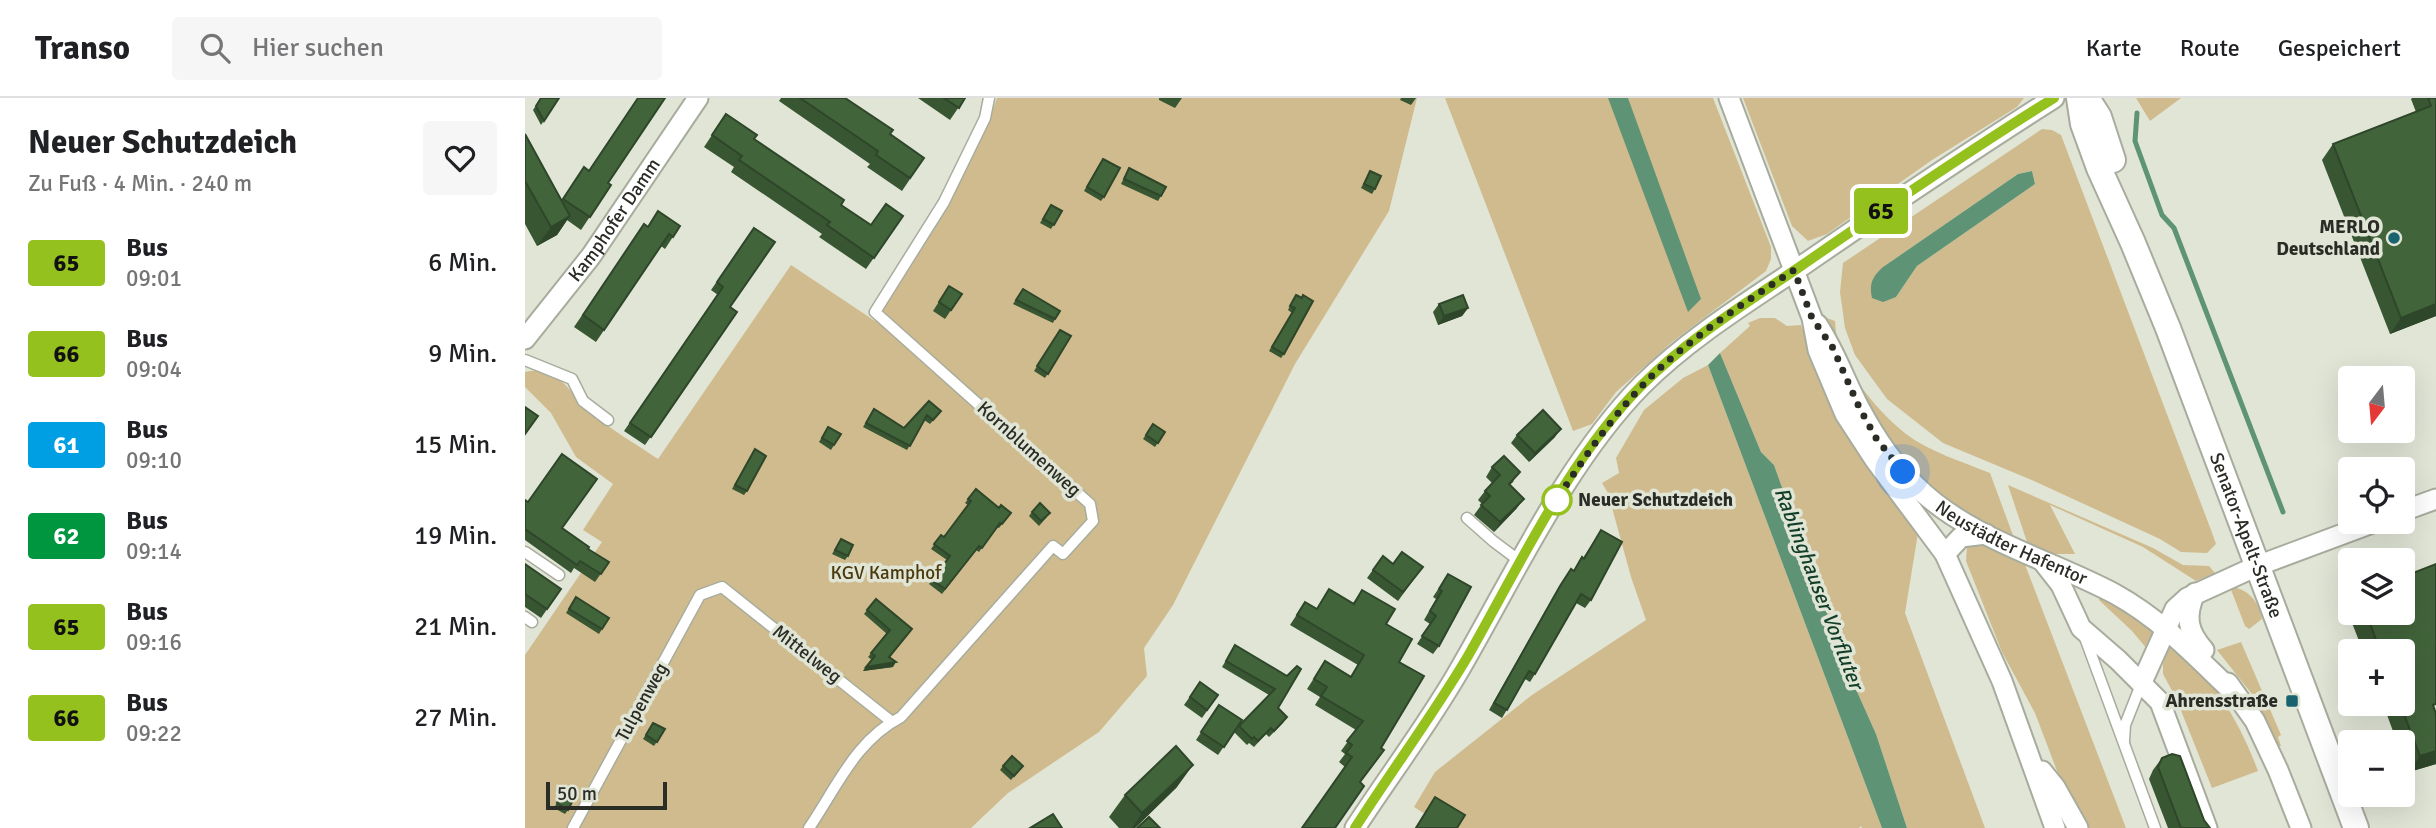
<!DOCTYPE html>
<html lang="de">
<head>
<meta charset="utf-8">
<style>
	:root { --surface:#fff; --page:#f6f6f6; --text:#202124; --muted:#757577; --line:#e0e0e0 }
	body { margin:0; font-family:Signika,sans-serif; background:var(--page); color:var(--text); height:100vh; display:flex; flex-direction:column; font-size:26px; white-space:nowrap }
	* { box-sizing:border-box; margin:0 }
	p { font-size:23px; color:var(--muted) }
	.icon { flex:none; width:38px; height:38px; fill:none; stroke:currentColor; stroke-width:2; stroke-linecap:round; stroke-linejoin:round }
	.map { position:relative; flex:1; overflow:hidden }
	.drawer { display:flex; flex-direction:column; background:var(--surface); width:525px }
	.drawer>* { flex:none }
	.badge { padding:0 14px; border-radius:5px; font-size:24px; line-height:46px }
	.needle { width:46px; rotate:196deg }
	.buttons { position:absolute; left:1813px; top:268px; display:grid; gap:14px }
	.buttons a { display:grid; place-items:center; width:77px; height:77px; border-radius:7px; background:var(--surface); box-shadow:0 7px 28px #0002; font-size:35px }
	.scale { position:absolute; left:21px; bottom:18px; width:121px; box-sizing:border-box; padding-left:7px; border:4px solid #2a2c26; border-top:0; font-size:19px; line-height:24px; white-space:nowrap; color:#2a2c26; -webkit-text-stroke:5px #e0e5d6; paint-order:stroke }
	.you { position:absolute; width:35px; height:35px; margin:-18px; border:5px solid #fff; border-radius:50%; background:#1a73e8; box-shadow:0 0 0 10px #1a73e833 }
	.map>.badge { position:absolute; translate:-50% -50%; box-shadow:0 0 0 4px #fff }
	.round { display:grid; place-items:center; flex:none; width:74px; height:74px; border-radius:7px; background:var(--page) }
	.headline { display:flex; align-items:center; justify-content:space-between; height:119px; padding:0 28px }
	h1 { font-size:33px; font-weight:700; line-height:52px }
	ul { padding:0; list-style:none }
	li { display:flex; align-items:center; gap:21px; height:91px; padding:0 28px }
	li div { flex:1 }
	li b { display:block; font-size:26px }
	li em { font-style:normal }
	li .badge { min-width:77px; font-weight:700; text-align:center }
	header { display:flex; align-items:center; gap:42px; box-sizing:border-box; height:98px; padding:0 35px; background:var(--surface); border-bottom:2px solid var(--line) }
	header strong { font-size:33px }
	nav { display:flex; gap:38px; margin-inline-start:auto; font-size:24px }
	.search { width:490px; height:63px; background:var(--page); display:flex; align-items:center; gap:18px; box-sizing:border-box; padding:0 24px; border-radius:7px; color:var(--muted); font-size:26px }
	main { display:flex; flex:1; min-height:0 }
	.map>svg:first-child { display:block }
</style>
</head>
<body>
<header>
<strong>Transo</strong>
<div class="search"><svg class="icon" aria-label="search" viewBox="0 0 24 24"><circle cx="10" cy="10" r="6"/><path d="M15 15l6 6"/></svg>Hier suchen</div>
<nav><a>Karte</a><a>Route</a><a>Gespeichert</a></nav>
</header>
<main>
<section class="drawer">
<div class="headline"><div><h1>Neuer Schutzdeich</h1><p>Zu Fuß · 4 Min. · 240 m</p></div><a class="round"><svg class="icon" aria-label="heart" viewBox="0 0 24 24"><path d="M12 20l-8-8c-3-5 5-10 8-4 3-6 11-1 8 4z"/></svg></a></div>
<ul>
<li><span class="badge" style="background:#95c11f;color:#111">65</span><div><b>Bus</b><p>09:01</p></div><em>6 Min.</em></li>
<li><span class="badge" style="background:#95c11f;color:#111">66</span><div><b>Bus</b><p>09:04</p></div><em>9 Min.</em></li>
<li><span class="badge" style="background:#009fe3;color:#fff">61</span><div><b>Bus</b><p>09:10</p></div><em>15 Min.</em></li>
<li><span class="badge" style="background:#009640;color:#fff">62</span><div><b>Bus</b><p>09:14</p></div><em>19 Min.</em></li>
<li><span class="badge" style="background:#95c11f;color:#111">65</span><div><b>Bus</b><p>09:16</p></div><em>21 Min.</em></li>
<li><span class="badge" style="background:#95c11f;color:#111">66</span><div><b>Bus</b><p>09:22</p></div><em>27 Min.</em></li>
</ul>
</section>
<div class="map">
<svg width="1911" height="730" viewBox="0 0 1911 730">
	<rect width="100%" height="100%" fill="#e0e5d6"/>
	<g fill="#d0bb8e" fill-rule="evenodd">
		<path d="M 472,0 L 892,0 L 864,113 L 770,266 L 648,507 L 619,550 L 622,578 L 574,634 L 483,695 L 446,730 L 0,730 L 0,557 L 77,444 L 58,432 L 88,386 L 51,359 L 26,315 L 0,289 L 0,274 C 35,266 45,297 65,314 C 86,332 111,346 133,361 L 266,167 L 350,223 C 397,152 444,81 472,0 Z"/>
		<path d="M 920,0 L 1188,0 L 1246,149 L 1246,161 L 1241,173 L 1147,244 L 1091,294 L 1067,326 L 1048,333 Z"/>
		<path d="M 1218,0 L 1499,0 L 1492,9 L 1407,62 L 1302,136 L 1283,143 L 1267,128 Z"/>
		<path d="M 1611,0 L 1656,0 L 1625,23 Z"/>
		<path d="M 1517,31 L 1527,32 L 1536,37 L 1686,432 L 1691,446 L 1682,455 L 1656,454 L 1635,441 L 1509,383 L 1418,345 L 1362,301 L 1330,257 L 1320,230 L 1315,194 L 1318,165 ZM 1507,73 L 1510,86 L 1392,168 L 1371,199 L 1358,169 L 1493,76 Z"/>
		<path d="M 1299,219 L 1310,223 C 1311,265 1350,311 1381,336 C 1405,354 1438,364 1465,375 L 1489,440 L 1445,421 L 1399,391 L 1334,300 Z"/>
		<path d="M 1235,220 L 1250,220 L 1262,228 L 1276,227 L 1296,279 L 1393,435 L 1380,515 L 1460,730 L 1382,730 L 1351,636 L 1321,569 L 1249,367 L 1236,354 L 1195,255 L 1225,228 L 1223,225 Z"/>
		<path d="M 1183,267 L 1357,730 L 1337,730 L 1336,728 L 1334,730 L 922,730 L 889,709 L 910,674 L 1007,597 L 1121,522 L 1106,479 L 1083,395 L 1077,385 L 1094,375 L 1091,360 L 1119,312 L 1158,280 Z"/>
		<path d="M 1483,387 L 1628,450 L 1658,467 L 1684,468 L 1690,475 L 1671,483 L 1618,449 L 1525,407 L 1550,456 L 1522,456 L 1503,447 Z"/>
		<path d="M 1456,445 L 1499,464 L 1601,730 L 1560,730 L 1540,694 L 1510,615 L 1477,554 L 1441,463 L 1442,449 L 1446,446 Z"/>
		<path d="M 1705,489 C 1723,490 1734,504 1737,521 L 1724,531 L 1720,528 Z"/>
		<path d="M 1575,497 L 1633,532 L 1623,552 L 1607,533 L 1574,502 Z"/>
		<path d="M 1646,542 C 1688,582 1713,619 1733,673 L 1687,690 L 1651,600 L 1638,576 L 1638,566 Z"/>
		<path d="M 1716,544 L 1756,637 L 1753,639 L 1756,648 L 1752,648 L 1726,595 L 1692,552 Z"/>
	</g>
	<g fill="#5e9475">
		<path d="M 1083,0 L 1103,0 L 1176,201 L 1163,214 Z"/>
		<path d="M 1507,73 L 1510,86 L 1392,168 L 1371,199 L 1358,204 L 1347,200 C 1344,186 1347,179 1358,169 L 1493,76 Z"/>
		<path d="M 1195,255 L 1236,354 L 1249,367 L 1321,569 L 1351,636 L 1382,730 L 1357,730 L 1183,267 Z"/>
	</g>
	<g fill="none" stroke-linecap="round" stroke-linejoin="round">
		<path stroke="#5e9475" stroke-width="5" d="M 1612,15 L 1610,43 L 1637,117 L 1649,130 L 1758,414"/>
		<defs>
			<g id="service">
				<path d="M 0,262 L 47,281 L 58,303 L 83,322"/>
				<path d="M 942,420 L 968,443 L 996,464"/>
				<path d="M 0,454 L 34,477"/>
				<path d="M 0,519 L 7,524"/>
				<path d="M 1559,537 L 1630,730"/>
				<path d="M 1599,643 L 1600,627 L 1617,584"/>
				<path d="M 48,730 L 175,497 L 197,489 L 367,624"/>
				<path d="M 284,730 C 312,689 330,643 376,619 L 528,448 L 538,456 L 568,423 L 565,406 L 350,214 L 419,104 L 460,20 L 464,0"/>
			</g>
			<g id="minor">
				<path d="M 1204,0 L 1287,220 L 1293,252 L 1320,316 L 1350,362 L 1420,456 L 1477,583 L 1530,730"/>
				<path id="s1" d="M 1292,226 C 1310,253 1320,283 1335,311 C 1350,339 1368,366 1391,388 C 1442,440 1527,462 1590,496 C 1637,522 1670,558 1708,594"/>
				<path id="s2" d="M 0,241 L 66,158 L 173,0"/>
				<path d="M 1878,413 L 1911,401"/>
				<path d="M 1420,456 L 1436,439 L 1461,436"/>
				<path d="M 1518,464 L 1536,487 L 1556,530 L 1593,562 L 1635,604 L 1682,730"/>
				<path d="M 1670,495 C 1660,518 1662,533 1679,552"/>
				<path d="M 1617,584 L 1650,511 L 1662,500 L 1732,468 L 1850,424"/>
				<path d="M 1703,585 L 1730,623 L 1753,672 L 1776,730"/>
				<path d="M 1517,673 L 1530,689 L 1553,730"/>
				<path d="M 830,730 C 864,678 901,629 932,576 C 987,482 1041,364 1117,287 C 1164,240 1223,204 1278,167 C 1361,110 1444,54 1529,0"/>
			</g>
			<g id="tertiary">
				<path id="s3" d="M 1554,0 L 1558,26 L 1574,70 L 1608,145 L 1643,230 L 1831,730"/>
				<path d="M 1562,0 L 1574,19 L 1588,62"/>
			</g>
		</defs>
		<use href="#service" stroke="#a7ac9d" stroke-width="13"/>
		<use href="#minor" stroke="#a7ac9d" stroke-width="23"/>
		<use href="#tertiary" stroke="#a7ac9d" stroke-width="28"/>
		<use href="#service" stroke="#fff" stroke-width="10"/>
		<use href="#minor" stroke="#fff" stroke-width="19"/>
		<use href="#tertiary" stroke="#fff" stroke-width="24"/>
	</g>
	<g fill="#395633">
		<path d="M 16,0 L 34,0 L 16,27 L 8,12 Z"/>
		<path d="M 256,0 L 320,0 L 365,36 L 399,60 L 377,93 L 342,69 L 345,66 L 254,3 Z"/>
		<path d="M 393,0 L 440,0 L 425,22 Z"/>
		<path d="M 634,0 L 657,0 L 650,10 L 634,2 Z"/>
		<path d="M 876,0 L 891,0 L 886,7 L 875,2 Z"/>
		<path d="M 1887,0 L 1911,0 L 1911,218 L 1865,236 L 1797,62 L 1808,46 L 1891,14 L 1886,1 Z"/>
		<path d="M 201,16 L 229,41 L 316,107 L 346,127 L 378,118 L 341,171 L 294,139 L 297,136 L 206,74 L 209,69 L 179,49 Z"/>
		<path d="M 0,36 L 37,102 L 59,69 L 86,87 L 56,132 L 42,122 L 32,137 L 12,148 L 0,126 Z"/>
		<path d="M 575,65 L 579,99 L 576,103 L 559,93 Z"/>
		<path d="M 604,70 L 636,98 L 633,103 L 596,86 Z"/>
		<path d="M 845,73 L 850,91 L 847,96 L 836,90 Z"/>
		<path d="M 526,107 L 537,113 L 526,131 L 515,125 Z"/>
		<path d="M 119,126 L 123,129 L 155,128 L 140,151 L 136,148 L 71,244 L 49,229 Z"/>
		<path d="M 229,130 L 205,209 L 212,214 L 120,347 L 99,333 L 193,197 L 186,192 Z"/>
		<path d="M 424,188 L 437,196 L 420,221 L 408,213 Z"/>
		<path d="M 498,191 L 530,221 L 528,225 L 488,206 Z"/>
		<path d="M 777,200 L 759,256 L 756,260 L 744,253 L 767,215 L 763,212 L 768,201 Z"/>
		<path d="M 914,206 L 943,210 L 937,218 L 913,227 L 908,214 Z"/>
		<path d="M 535,232 L 546,238 L 520,280 L 509,273 Z"/>
		<path d="M 404,303 L 416,313 L 405,326 L 399,322 L 382,352 L 338,329 L 349,311 L 379,330 Z"/>
		<path d="M 628,326 L 640,334 L 630,349 L 618,341 Z"/>
		<path d="M 303,329 L 316,336 L 306,352 L 294,344 Z"/>
		<path d="M 992,337 L 1030,339 L 1004,364 L 986,345 Z"/>
		<path d="M 230,351 L 222,393 L 219,397 L 207,391 Z"/>
		<path d="M 967,369 L 989,383 L 985,387 L 992,410 L 969,434 L 949,417 L 957,406 L 953,402 L 960,393 L 967,385 L 961,379 Z"/>
		<path d="M 451,391 L 474,410 L 486,415 L 474,430 L 472,429 L 454,454 L 451,452 L 417,496 L 404,486 L 422,462 L 406,451 L 416,437 L 419,439 L 443,407 L 440,405 Z"/>
		<path d="M 0,402 L 38,430 L 63,451 L 84,464 L 70,484 L 49,470 L 46,475 L 0,442 Z"/>
		<path d="M 507,414 L 522,419 L 514,428 L 504,418 Z"/>
		<path d="M 1076,432 L 1066,502 L 1060,510 L 1051,505 L 1010,576 L 1005,584 L 1000,581 L 977,620 L 964,612 L 1030,496 L 1046,471 L 1049,473 L 1057,459 L 1058,460 Z"/>
		<path d="M 316,441 L 323,458 L 320,462 L 307,456 Z"/>
		<path d="M 858,458 L 868,466 L 898,469 L 873,503 L 842,480 Z"/>
		<path d="M 0,466 L 36,491 L 16,520 L 0,509 Z"/>
		<path d="M 923,476 L 914,548 L 908,556 L 892,546 L 905,526 L 899,522 L 911,501 L 908,499 Z"/>
		<path d="M 804,491 L 828,505 L 837,492 L 861,526 L 874,564 L 899,578 L 820,669 L 814,664 L 820,656 L 816,653 L 831,632 L 790,607 L 795,599 L 782,591 L 800,563 L 826,578 L 833,567 L 765,527 L 780,504 L 792,511 Z"/>
		<path d="M 51,499 L 84,520 L 74,536 L 41,515 Z"/>
		<path d="M 342,512 L 387,531 L 365,559 L 368,569 L 338,573 L 347,562 L 343,559 L 362,536 L 339,516 Z"/>
		<path d="M 1832,514 L 1878,514 L 1911,666 L 1884,674 L 1878,658 L 1878,644 L 1872,644 L 1858,606 L 1878,606 L 1878,553 L 1838,553 L 1827,525 L 1833,517 Z"/>
		<path d="M 710,547 L 762,578 L 753,610 L 762,619 L 758,625 L 744,639 L 741,636 L 729,649 L 724,645 L 722,647 L 709,634 L 714,628 L 744,597 L 697,569 Z"/>
		<path d="M 675,584 L 693,597 L 677,620 L 659,607 Z"/>
		<path d="M 694,607 L 717,622 L 693,657 L 671,642 Z"/>
		<path d="M 128,625 L 140,631 L 129,648 L 118,641 Z"/>
		<path d="M 1637,660 L 1679,722 L 1685,730 L 1643,730 L 1624,681 L 1628,672 Z"/>
		<path d="M 478,668 L 498,668 L 486,682 L 475,672 Z"/>
		<path d="M 652,689 L 610,730 L 594,730 L 584,719 L 600,697 Z"/>
		<path d="M 38,694 L 43,712 L 40,716 L 29,710 Z"/>
		<path d="M 910,699 L 932,730 L 890,730 Z"/>
	</g>
	<g fill="#2e4629">
		<path d="M 45,118 L 32,137 L 12,148 L 26,129 Z"/>
		<path d="M 1911,206 L 1911,218 L 1865,236 L 1876,220 Z"/>
		<path d="M 943,210 L 937,218 L 913,227 L 919,218 Z"/>
		<path d="M 1036,331 L 1030,339 L 1004,364 L 1010,355 Z"/>
		<path d="M 999,401 L 992,410 L 969,434 L 975,424 Z"/>
		<path d="M 371,564 L 368,569 L 338,573 L 341,569 Z"/>
		<path d="M 1911,653 L 1911,666 L 1884,674 L 1895,658 Z"/>
		<path d="M 668,667 L 652,689 L 610,730 L 607,730 L 617,715 Z"/>
	</g>
	<g fill="#42643b" stroke="#2e4629" stroke-width="2">
		<path d="M 16,0 L 34,0 L 19,23 L 11,8 Z"/>
		<path d="M 113,0 L 140,0 L 83,85 L 86,87 L 65,119 L 38,101 L 59,69 L 64,73 Z"/>
		<path d="M 275,0 L 320,0 L 368,32 L 365,36 L 399,60 L 385,80 L 351,57 L 353,53 Z"/>
		<path d="M 419,0 L 440,0 L 434,10 Z"/>
		<path d="M 1903,0 L 1911,0 L 1911,206 L 1876,220 L 1808,46 L 1906,8 Z"/>
		<path d="M 201,16 L 232,37 L 229,41 L 319,102 L 316,107 L 346,127 L 361,106 L 378,118 L 349,160 L 302,127 L 305,124 L 214,62 L 217,58 L 187,37 Z"/>
		<path d="M 0,36 L 45,118 L 26,129 L 0,83 Z"/>
		<path d="M 578,61 L 595,70 L 579,99 L 562,89 Z"/>
		<path d="M 604,70 L 641,89 L 636,98 L 599,81 Z"/>
		<path d="M 845,73 L 856,78 L 850,91 L 839,86 Z"/>
		<path d="M 526,107 L 537,113 L 529,127 L 518,121 Z"/>
		<path d="M 133,113 L 155,128 L 148,139 L 144,136 L 79,232 L 58,217 L 119,126 L 123,129 Z"/>
		<path d="M 229,130 L 250,144 L 205,209 L 212,214 L 126,339 L 105,325 L 198,189 L 192,184 Z"/>
		<path d="M 424,188 L 437,196 L 426,212 L 414,204 Z"/>
		<path d="M 498,191 L 535,213 L 530,221 L 491,202 Z"/>
		<path d="M 771,197 L 777,200 L 778,197 L 788,203 L 759,256 L 747,249 L 770,210 L 765,208 Z"/>
		<path d="M 938,197 L 943,210 L 919,218 L 914,206 Z"/>
		<path d="M 535,232 L 546,238 L 523,276 L 512,268 Z"/>
		<path d="M 404,303 L 416,313 L 408,322 L 402,317 L 385,348 L 341,325 L 349,311 L 379,330 Z"/>
		<path d="M 0,309 L 13,318 L 0,336 Z"/>
		<path d="M 1018,312 L 1036,331 L 1010,355 L 992,337 Z"/>
		<path d="M 628,326 L 640,334 L 633,345 L 621,337 Z"/>
		<path d="M 303,329 L 316,336 L 309,347 L 297,340 Z"/>
		<path d="M 230,351 L 241,358 L 222,393 L 210,387 Z"/>
		<path d="M 37,356 L 72,381 L 37,430 L 64,449 L 63,451 L 84,464 L 76,476 L 55,463 L 52,467 L 0,431 L 0,402 L 3,404 Z"/>
		<path d="M 979,358 L 995,374 L 984,386 L 999,401 L 975,424 L 956,407 L 965,398 L 960,393 L 975,377 L 967,369 Z"/>
		<path d="M 451,391 L 474,410 L 476,407 L 486,415 L 477,426 L 475,425 L 457,450 L 454,448 L 420,491 L 407,482 L 425,458 L 409,446 L 416,437 L 419,439 L 446,403 L 443,401 Z"/>
		<path d="M 515,405 L 525,415 L 516,423 L 507,414 Z"/>
		<path d="M 1076,432 L 1097,444 L 1066,502 L 1056,496 L 1010,576 L 1004,573 L 982,612 L 969,605 L 1035,488 L 1046,471 L 1049,473 L 1057,459 L 1059,461 Z"/>
		<path d="M 316,441 L 328,447 L 323,458 L 310,452 Z"/>
		<path d="M 877,454 L 898,469 L 878,494 L 848,472 L 858,458 L 868,466 Z"/>
		<path d="M 0,466 L 36,491 L 22,511 L 0,496 Z"/>
		<path d="M 1911,466 L 1911,606 L 1908,607 L 1911,616 L 1911,653 L 1895,658 L 1875,606 L 1878,606 L 1878,553 L 1855,553 L 1841,514 L 1878,514 L 1878,479 Z"/>
		<path d="M 923,476 L 946,489 L 914,548 L 897,538 L 911,518 L 905,513 L 917,493 L 914,491 Z"/>
		<path d="M 804,491 L 829,506 L 837,492 L 870,511 L 861,526 L 887,541 L 874,564 L 899,578 L 856,650 L 859,652 L 835,684 L 839,688 L 810,730 L 777,730 L 827,659 L 821,655 L 827,647 L 822,643 L 838,623 L 796,598 L 802,589 L 789,581 L 800,563 L 826,579 L 839,557 L 772,517 L 780,504 L 792,511 Z"/>
		<path d="M 51,499 L 84,520 L 77,531 L 44,511 Z"/>
		<path d="M 351,501 L 387,531 L 364,559 L 371,564 L 341,569 L 350,558 L 346,555 L 365,532 L 342,512 Z"/>
		<path d="M 710,547 L 762,578 L 772,568 L 776,571 L 753,610 L 762,619 L 749,633 L 746,630 L 733,643 L 729,639 L 727,641 L 714,628 L 750,591 L 701,563 Z"/>
		<path d="M 675,584 L 693,597 L 682,612 L 665,599 Z"/>
		<path d="M 694,607 L 717,622 L 699,649 L 676,634 Z"/>
		<path d="M 128,625 L 140,631 L 132,644 L 121,637 Z"/>
		<path d="M 651,648 L 668,667 L 617,715 L 600,697 Z"/>
		<path d="M 1647,656 L 1655,658 L 1679,722 L 1685,730 L 1656,730 L 1633,669 L 1637,660 Z"/>
		<path d="M 487,658 L 498,668 L 489,678 L 478,668 Z"/>
		<path d="M 38,694 L 49,700 L 43,712 L 32,705 Z"/>
		<path d="M 910,699 L 940,717 L 932,730 L 891,730 Z"/>
		<path d="M 528,716 L 537,730 L 505,730 Z"/>
		<path d="M 624,719 L 635,730 L 612,730 Z"/>
	</g>
	<g fill="none" stroke-linecap="round" stroke-linejoin="round">
		<defs>
			<path id="line" d="M 830,730 C 867,672 908,617 943,558 C 995,467 1043,362 1117,287 C 1163,241 1220,206 1273,170 C 1357,112 1442,54 1529,0"/>
		</defs>
		<use href="#line" stroke="#fff" stroke-width="16"/>
		<use href="#line" stroke="#95c11f" stroke-width="10"/>
		<path stroke="#2a2c26" stroke-width="7" stroke-dasharray="0 12.6" d="M 1032,402 L 1026,410 C 1054,368 1081,326 1116,289 C 1157,245 1219,205 1269,172 L 1287,220 L 1308,250 L 1334,309 L 1351,340 L 1378,374"/>
	</g>
	<g fill="#196370" stroke="#e0e5d6" stroke-width="2.5">
		<circle cx="1869" cy="140" r="7"/>
		<rect x="1760" y="596" width="14" height="14" rx="3.5"/>
	</g>
	<circle fill="#fff" stroke="#95c11f" stroke-width="3.5" cx="1032" cy="402" r="14"/>
	<g text-anchor="middle" dominant-baseline="central" stroke-width="7" stroke-linejoin="round" paint-order="stroke">
		<g font-size="19" fill="#2a2c26" stroke="#e0e5d6">
			<text stroke="none"><textPath href="#s2" startOffset="149">Kamphofer Damm</textPath></text>
			<text transform="translate(504 351) rotate(42)">Kornblumenweg</text>
			<text stroke="none"><textPath href="#s3" startOffset="469">Senator-Apelt-Straße</textPath></text>
			<text stroke="none"><textPath href="#s1" startOffset="303">Neustädter Hafentor</textPath></text>
			<text transform="translate(282 556) rotate(38)">Mittelweg</text>
			<text transform="translate(117 604) rotate(-61)">Tulpenweg</text>
		</g>
		<g font-size="19" font-weight="bold" fill="#2a2c26" stroke="#e0e5d6" text-anchor="end">
			<text x="1855" y="129">MERLO<tspan x="1855" dy="22">Deutschland</tspan></text>
			<text x="1753" y="603">Ahrensstraße</text>
		</g>
		<g font-size="19" font-weight="bold" fill="#2a2c26" stroke="#e0e5d6" text-anchor="start">
			<text x="1053" y="402">Neuer Schutzdeich</text>
		</g>
		<g font-size="19" fill="#4b390e" stroke="#e0e5d6">
			<text x="361" y="475">KGV Kamphof</text>
		</g>
		<g font-size="21" font-style="italic" fill="#113e28" stroke="#e0e5d6">
			<text transform="translate(1294 490) rotate(69)">Rablinghauser Vorfluter</text>
		</g>
	</g>
</svg>
<div class="buttons">
<a><svg class="needle" viewBox="-14 -14 28 28"><path d="M0-13l5 13h-10z" fill="#e53935"/><path d="M0 13l5-13h-10z" fill="#757577"/></svg></a>
<a><svg class="icon" aria-label="locate" viewBox="0 0 24 24"><circle cx="12" cy="12" r="6"/><path d="M12 2v4M12 18v4M2 12h4M18 12h4"/></svg></a>
<a><svg class="icon" aria-label="layers" viewBox="0 0 24 24"><path d="M12 4l9 5-9 5-9-5zM3 14l9 5 9-5"/></svg></a>
<a>+</a>
<a>−</a>
</div>
<div class="scale">50 m</div>
<div class="you" style="left:1378px;top:374px"></div>
<b class="badge" style="left:1356px;top:113px;background:#95c11f;color:#111">65</b>
</div>
</main>
</body>
</html>
